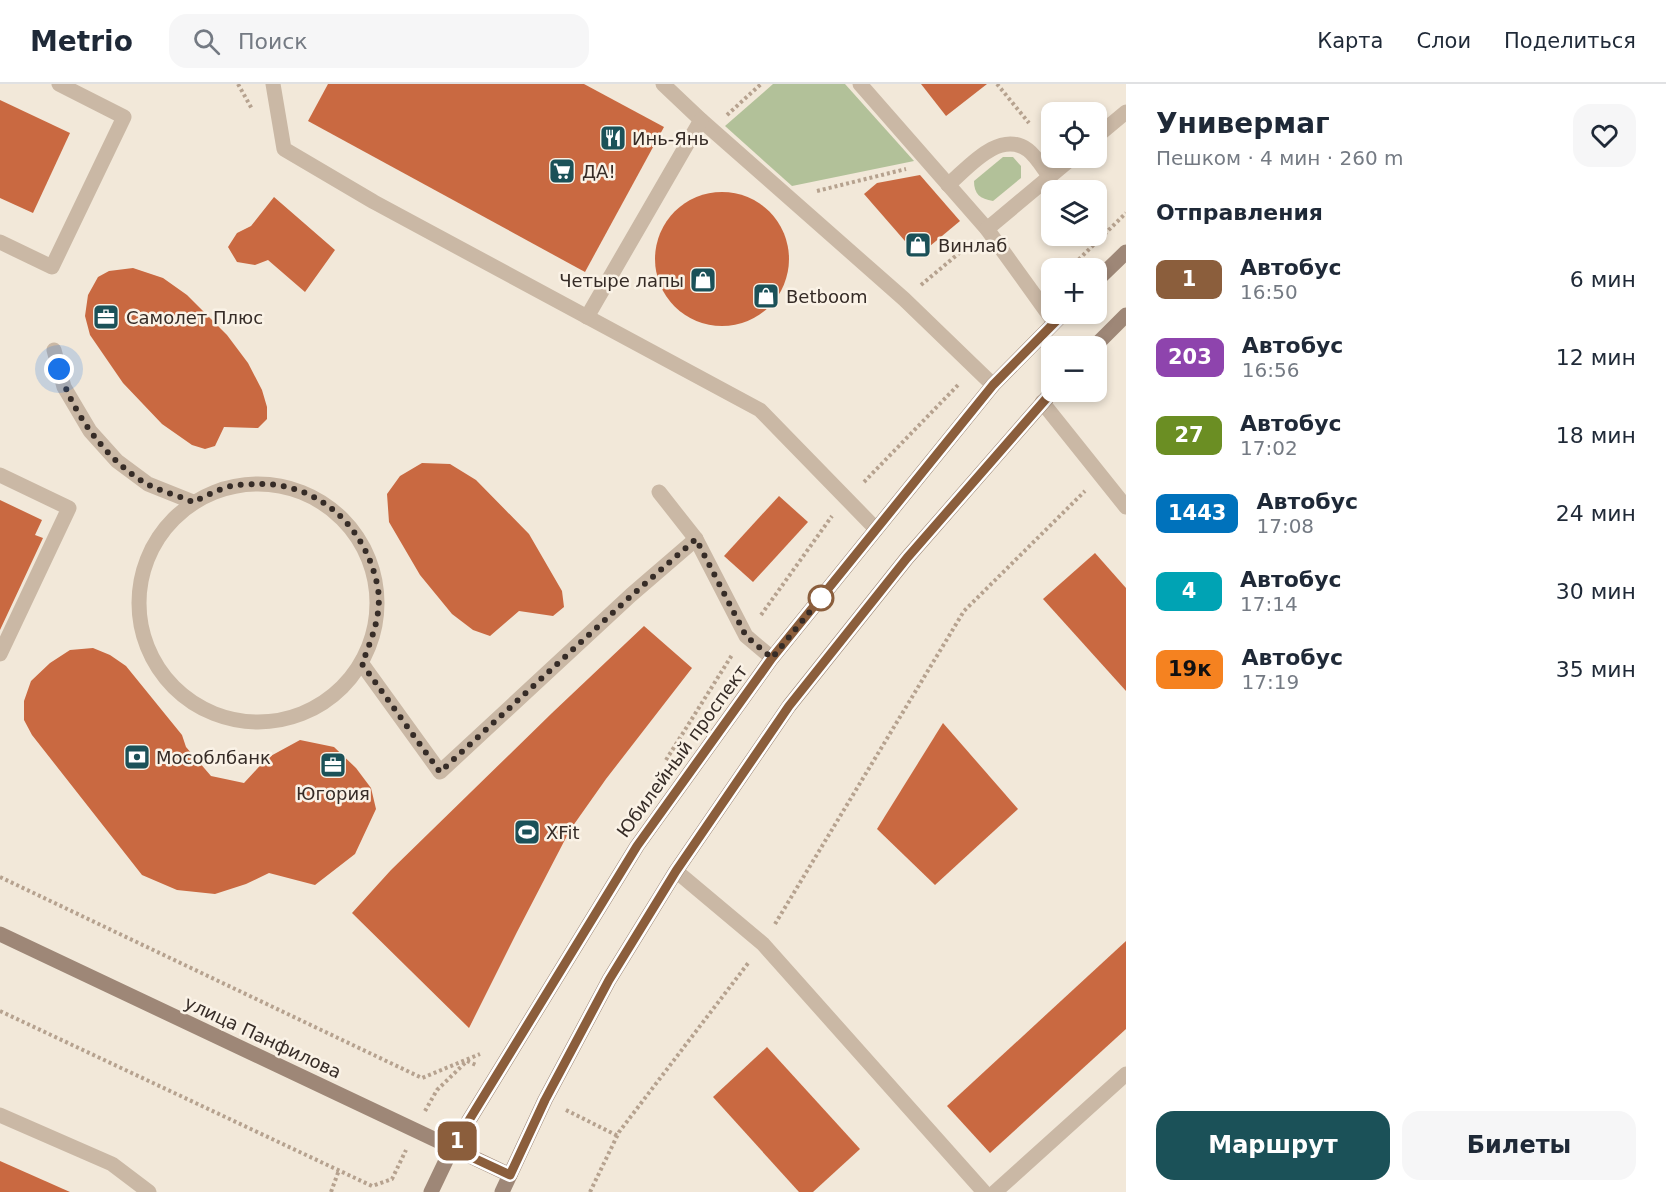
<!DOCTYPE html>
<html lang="ru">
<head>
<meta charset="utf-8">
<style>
	:root { --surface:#fff; --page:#f6f6f7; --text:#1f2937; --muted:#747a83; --line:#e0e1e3; --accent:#1b5158 }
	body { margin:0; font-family:"DejaVu Sans",sans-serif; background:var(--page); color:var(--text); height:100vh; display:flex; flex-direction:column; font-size:22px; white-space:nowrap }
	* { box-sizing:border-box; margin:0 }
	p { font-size:20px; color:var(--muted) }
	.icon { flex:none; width:33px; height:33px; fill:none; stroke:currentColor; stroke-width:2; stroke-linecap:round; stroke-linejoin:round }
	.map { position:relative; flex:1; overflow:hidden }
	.sheet { display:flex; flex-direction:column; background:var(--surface); width:540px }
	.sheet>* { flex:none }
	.badge { padding:0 12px; border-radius:9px; font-size:21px; line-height:39px }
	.tools { position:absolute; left:1041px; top:18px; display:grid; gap:12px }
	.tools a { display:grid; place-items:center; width:66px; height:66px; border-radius:12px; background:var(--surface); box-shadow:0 3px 9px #0003; font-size:30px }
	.you { position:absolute; width:30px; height:30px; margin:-15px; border:4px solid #fff; border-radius:50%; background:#1a73e8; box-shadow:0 0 0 9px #1a73e833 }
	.map>.badge { position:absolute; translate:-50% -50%; box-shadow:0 0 0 3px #fff }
	h2 { padding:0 30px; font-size:22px; line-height:54px }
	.round { display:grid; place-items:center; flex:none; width:63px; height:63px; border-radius:18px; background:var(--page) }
	.summary { display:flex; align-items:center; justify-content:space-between; height:102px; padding:0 30px }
	h1 { font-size:28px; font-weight:600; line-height:45px }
	.cta { display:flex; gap:12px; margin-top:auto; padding:12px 30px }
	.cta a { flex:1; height:69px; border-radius:18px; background:var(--accent); color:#fff; font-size:24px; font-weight:600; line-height:69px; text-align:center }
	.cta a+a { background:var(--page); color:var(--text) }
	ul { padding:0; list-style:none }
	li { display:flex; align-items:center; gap:18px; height:78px; padding:0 30px }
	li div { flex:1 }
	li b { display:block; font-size:22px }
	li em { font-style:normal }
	li .badge { min-width:66px; font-weight:700; text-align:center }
	header { display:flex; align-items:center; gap:36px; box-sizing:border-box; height:84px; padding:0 30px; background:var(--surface); border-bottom:2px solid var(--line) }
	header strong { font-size:28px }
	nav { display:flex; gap:33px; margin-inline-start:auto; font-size:21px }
	.search { width:420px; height:54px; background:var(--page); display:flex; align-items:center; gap:15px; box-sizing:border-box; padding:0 21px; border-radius:18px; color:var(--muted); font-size:22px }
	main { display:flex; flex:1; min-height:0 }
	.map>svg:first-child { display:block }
</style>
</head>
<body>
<header>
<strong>Metrio</strong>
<div class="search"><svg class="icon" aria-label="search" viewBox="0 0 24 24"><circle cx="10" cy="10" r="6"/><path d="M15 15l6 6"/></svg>Поиск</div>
<nav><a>Карта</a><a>Слои</a><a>Поделиться</a></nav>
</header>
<main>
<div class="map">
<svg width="1126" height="1108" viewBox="0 0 1126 1108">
	<rect width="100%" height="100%" fill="#f2e8d9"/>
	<g fill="#b2c199">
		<path d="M 773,0 L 845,0 L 914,77 L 792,102 L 725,42 Z"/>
		<path d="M 1003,73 L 1013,73 L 1021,82 L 1021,94 L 993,117 C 980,115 974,110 974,97 Z"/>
	</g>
	<g fill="#c96941">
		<path d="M 328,0 L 584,0 L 664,43 L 585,188 L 308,37 Z"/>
		<path d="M 921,0 L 987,0 L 946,32 Z"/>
		<path d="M 0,16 L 70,49 L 33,129 L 0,114 Z"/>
		<path d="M 920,91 L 960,137 L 918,172 L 864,110 L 877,99 Z"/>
		<circle cx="722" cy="175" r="67"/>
		<path d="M 274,113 L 335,166 L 305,208 L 268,176 L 255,181 L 237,178 L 228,163 L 237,149 L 251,142 Z"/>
		<path d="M 133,184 L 163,194 L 187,211 L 227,251 L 248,279 L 262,306 L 267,323 L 267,335 L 258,344 L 224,343 L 215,362 L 205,365 L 192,361 L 162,340 L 123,299 L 90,251 L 85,232 L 88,211 L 98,193 L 109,187 Z"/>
		<path d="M 422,379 L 450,380 L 476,396 L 529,450 L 562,507 L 564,523 L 553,532 L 519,527 L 490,552 L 473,546 L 452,530 L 420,491 L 389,438 L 387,410 L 400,392 Z"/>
		<path d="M 779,412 L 808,438 L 753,498 L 724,472 Z"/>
		<path d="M 0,416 L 42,436 L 35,451 L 43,454 L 0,546 Z"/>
		<path d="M 1095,469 L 1126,504 L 1126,607 L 1043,515 Z"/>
		<path d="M 644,542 L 692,584 L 606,695 L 570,746 L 517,848 L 469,944 L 352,829 L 391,786 L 552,629 Z"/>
		<path d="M 93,564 L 110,571 L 126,582 L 182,651 L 186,663 L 211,692 L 244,699 L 267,674 L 300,656 L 334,663 L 356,684 L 371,704 L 376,725 L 355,770 L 315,801 L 269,789 L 246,800 L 215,810 L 177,806 L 142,791 L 32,651 L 24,636 L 24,617 L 31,597 L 50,579 L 70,566 Z"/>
		<path d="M 943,639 L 1018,725 L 935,801 L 877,745 Z"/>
		<path d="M 1126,857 L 1126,945 L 990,1069 L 947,1022 Z"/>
		<path d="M 767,963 L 860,1065 L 813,1108 L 799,1108 L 713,1013 Z"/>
		<path d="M 0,1077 L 70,1108 L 0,1108 Z"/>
	</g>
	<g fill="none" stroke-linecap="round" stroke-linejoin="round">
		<g stroke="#b6a28f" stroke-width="4" stroke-dasharray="3 3" stroke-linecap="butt">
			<path d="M 238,0 L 252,25"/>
			<path d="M 997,0 L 1029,39"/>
			<path d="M 727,31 L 761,0"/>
			<path d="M 817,107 L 906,85"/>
			<path d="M 1070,184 L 1126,129"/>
			<path d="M 921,201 L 970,160"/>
			<path d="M 864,398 L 959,300"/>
			<path d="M 761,531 L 832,432"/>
			<path d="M 666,676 L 732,571"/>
			<path d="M 0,793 L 422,994 L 480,970"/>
			<path d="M 775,840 L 964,527 L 1085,407"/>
			<path d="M 0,927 L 372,1102 L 392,1095 L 406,1066"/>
			<path d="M 566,1026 L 618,1052"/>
			<path d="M 425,1027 L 437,1006 L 467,977 L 476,981"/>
			<path d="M 331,1108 L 339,1086"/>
			<path d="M 590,1108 L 619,1048 L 749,878"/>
		</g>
		<g stroke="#cab8a5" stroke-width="15">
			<path d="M 273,0 L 284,65 L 374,118 L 760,326 L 876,445"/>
			<path d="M 663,0 L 701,36 L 904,215 L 993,301"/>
			<path d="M 860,0 L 987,145 L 1054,238"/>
			<path d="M 1096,53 L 1126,28"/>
			<path d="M 948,101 C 968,84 999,45 1028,66 C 1036,72 1043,84 1049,92"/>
			<path d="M 987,145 L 1072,74"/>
			<path d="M 0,158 L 52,183 L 124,33 L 59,0"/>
			<path d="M 587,233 L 701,36"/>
			<path d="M 54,266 L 64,303 L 90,347 L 117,377 L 148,400 L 193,418"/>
			<path d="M 1042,318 L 1126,423"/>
			<path d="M 0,391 L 69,424 L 0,570"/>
			<circle cx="258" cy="519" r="119"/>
			<path d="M 659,408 L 696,455 L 746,552 L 772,574"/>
			<path d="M 362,580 L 440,688 L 631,511 L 696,455"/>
			<path d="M 676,787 L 763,860 L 984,1108"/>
			<path d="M 0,1031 L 112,1080 L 149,1108"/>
			<path d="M 995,1108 L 1126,990"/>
		</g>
		<g stroke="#9e8777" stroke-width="15">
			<path d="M 1096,197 L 1126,168"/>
			<path d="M 1095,262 L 1126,231"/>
			<path d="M 0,850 L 510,1091"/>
			<path d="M 431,1108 L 452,1064 L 637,762 L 772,574 L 993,301 L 1063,230"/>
			<path d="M 502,1108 L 545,1016 L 609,896 L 676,787 L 789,622 L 907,474 L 1052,308"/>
		</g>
	</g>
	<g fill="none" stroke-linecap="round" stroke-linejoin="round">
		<defs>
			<path id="line" d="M 1052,308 L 907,474 L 789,622 L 676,787 L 609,896 L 545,1016 L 510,1091 L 452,1064 L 637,762 L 772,574 L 993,301 L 1063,230"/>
		</defs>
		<use href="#line" stroke="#fff" stroke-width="14"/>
		<use href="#line" stroke="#8b5e3c" stroke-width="9"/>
		<path stroke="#362c27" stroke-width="6" stroke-dasharray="0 10.8" d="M 59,285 C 71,328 109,380 149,401 C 163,408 179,412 193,418 C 205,413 218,405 231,402 C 238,400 247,401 254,400 C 318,397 367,443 378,505 C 382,531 371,556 362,580 L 440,688 L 631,512 L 696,455 L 746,552 L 772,574 L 821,514"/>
	</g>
	<defs>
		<symbol id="restaurant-square" viewBox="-11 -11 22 22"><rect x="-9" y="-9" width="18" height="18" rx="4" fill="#1b5158" stroke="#faf2e6"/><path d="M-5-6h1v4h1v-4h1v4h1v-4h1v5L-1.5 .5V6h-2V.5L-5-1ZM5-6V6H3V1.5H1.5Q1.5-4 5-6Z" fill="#fff"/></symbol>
		<symbol id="supermarket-square" viewBox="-11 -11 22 22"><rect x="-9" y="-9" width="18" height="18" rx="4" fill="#1b5158" stroke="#faf2e6"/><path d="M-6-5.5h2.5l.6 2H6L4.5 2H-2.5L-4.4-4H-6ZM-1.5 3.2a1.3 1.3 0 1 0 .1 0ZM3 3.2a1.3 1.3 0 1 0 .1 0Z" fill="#fff"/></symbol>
		<symbol id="shop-square" viewBox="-11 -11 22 22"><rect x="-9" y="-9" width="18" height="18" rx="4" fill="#1b5158" stroke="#faf2e6"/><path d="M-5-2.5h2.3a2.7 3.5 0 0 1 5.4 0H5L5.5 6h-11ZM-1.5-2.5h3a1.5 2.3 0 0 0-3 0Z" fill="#fff"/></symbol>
		<symbol id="office-square" viewBox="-11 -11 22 22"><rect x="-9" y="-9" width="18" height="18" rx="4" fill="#1b5158" stroke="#faf2e6"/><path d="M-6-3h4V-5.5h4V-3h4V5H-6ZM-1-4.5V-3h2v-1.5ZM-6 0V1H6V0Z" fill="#fff"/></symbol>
		<symbol id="bank-square" viewBox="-11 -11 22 22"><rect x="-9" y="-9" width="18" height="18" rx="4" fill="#1b5158" stroke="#faf2e6"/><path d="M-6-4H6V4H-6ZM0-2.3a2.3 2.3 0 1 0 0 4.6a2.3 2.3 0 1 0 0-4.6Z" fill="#fff"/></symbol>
		<symbol id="stadium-square" viewBox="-11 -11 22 22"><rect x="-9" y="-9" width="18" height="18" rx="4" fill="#1b5158" stroke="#faf2e6"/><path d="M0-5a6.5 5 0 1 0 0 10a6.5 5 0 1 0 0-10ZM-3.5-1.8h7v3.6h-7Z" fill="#fff"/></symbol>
	</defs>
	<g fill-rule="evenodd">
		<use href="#restaurant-square" x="598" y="39" width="30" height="30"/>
		<use href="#supermarket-square" x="547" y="72" width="30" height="30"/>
		<use href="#shop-square" x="903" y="146" width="30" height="30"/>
		<use href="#shop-square" x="688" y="181" width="30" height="30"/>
		<use href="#shop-square" x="751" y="197" width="30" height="30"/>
		<use href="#office-square" x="91" y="218" width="30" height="30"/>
		<use href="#bank-square" x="122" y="658" width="30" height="30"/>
		<use href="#office-square" x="318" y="666" width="30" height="30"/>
		<use href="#stadium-square" x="512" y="733" width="30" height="30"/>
	</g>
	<circle fill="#fff" stroke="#8b5e3c" stroke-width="3" cx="821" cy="514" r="12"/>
	<g text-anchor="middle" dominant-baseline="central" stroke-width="5" stroke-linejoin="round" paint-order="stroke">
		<g font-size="18" fill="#362c27" stroke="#faf2e6" text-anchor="start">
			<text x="632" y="54">Инь-Янь</text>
			<text x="582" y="87">ДА!</text>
			<text x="938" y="161">Винлаб</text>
			<text x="684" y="196" text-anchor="end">Четыре лапы</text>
			<text x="786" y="212">Betboom</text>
			<text x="126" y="233">Самолет Плюс</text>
			<text x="156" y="673">Мособлбанк</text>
			<text x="333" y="709" text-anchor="middle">Югория</text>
			<text x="546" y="748">XFit</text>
		</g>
		<g font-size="18" fill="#362c27" stroke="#faf2e6">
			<text transform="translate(682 667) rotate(-54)">Юбилейный проспект</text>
			<text transform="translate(263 953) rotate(25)">улица Панфилова</text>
		</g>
	</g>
</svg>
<div class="tools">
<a><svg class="icon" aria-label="locate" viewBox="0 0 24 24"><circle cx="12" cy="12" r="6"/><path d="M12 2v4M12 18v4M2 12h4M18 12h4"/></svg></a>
<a><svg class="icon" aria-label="layers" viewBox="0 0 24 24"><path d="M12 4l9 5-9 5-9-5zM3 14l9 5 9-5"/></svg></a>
<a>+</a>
<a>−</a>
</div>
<div class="you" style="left:59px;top:285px"></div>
<b class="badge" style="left:457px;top:1057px;background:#8b5e3c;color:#fff">1</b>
</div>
<section class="sheet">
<div class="summary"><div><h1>Универмаг</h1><p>Пешком · 4 мин · 260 m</p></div><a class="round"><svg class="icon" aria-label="heart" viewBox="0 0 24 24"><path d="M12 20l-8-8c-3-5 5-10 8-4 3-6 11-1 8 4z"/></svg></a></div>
<h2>Отправления</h2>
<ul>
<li><span class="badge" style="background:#8b5e3c;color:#fff">1</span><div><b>Автобус</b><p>16:50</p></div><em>6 мин</em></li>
<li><span class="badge" style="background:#8e44ad;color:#fff">203</span><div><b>Автобус</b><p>16:56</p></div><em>12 мин</em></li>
<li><span class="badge" style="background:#6b8e23;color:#fff">27</span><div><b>Автобус</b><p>17:02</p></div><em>18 мин</em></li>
<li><span class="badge" style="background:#0072bc;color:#fff">1443</span><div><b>Автобус</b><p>17:08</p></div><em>24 мин</em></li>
<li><span class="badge" style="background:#00a3b4;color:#fff">4</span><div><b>Автобус</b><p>17:14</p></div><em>30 мин</em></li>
<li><span class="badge" style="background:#f58220;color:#111">19к</span><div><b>Автобус</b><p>17:19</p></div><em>35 мин</em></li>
</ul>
<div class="cta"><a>Маршрут</a><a>Билеты</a></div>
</section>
</main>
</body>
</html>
